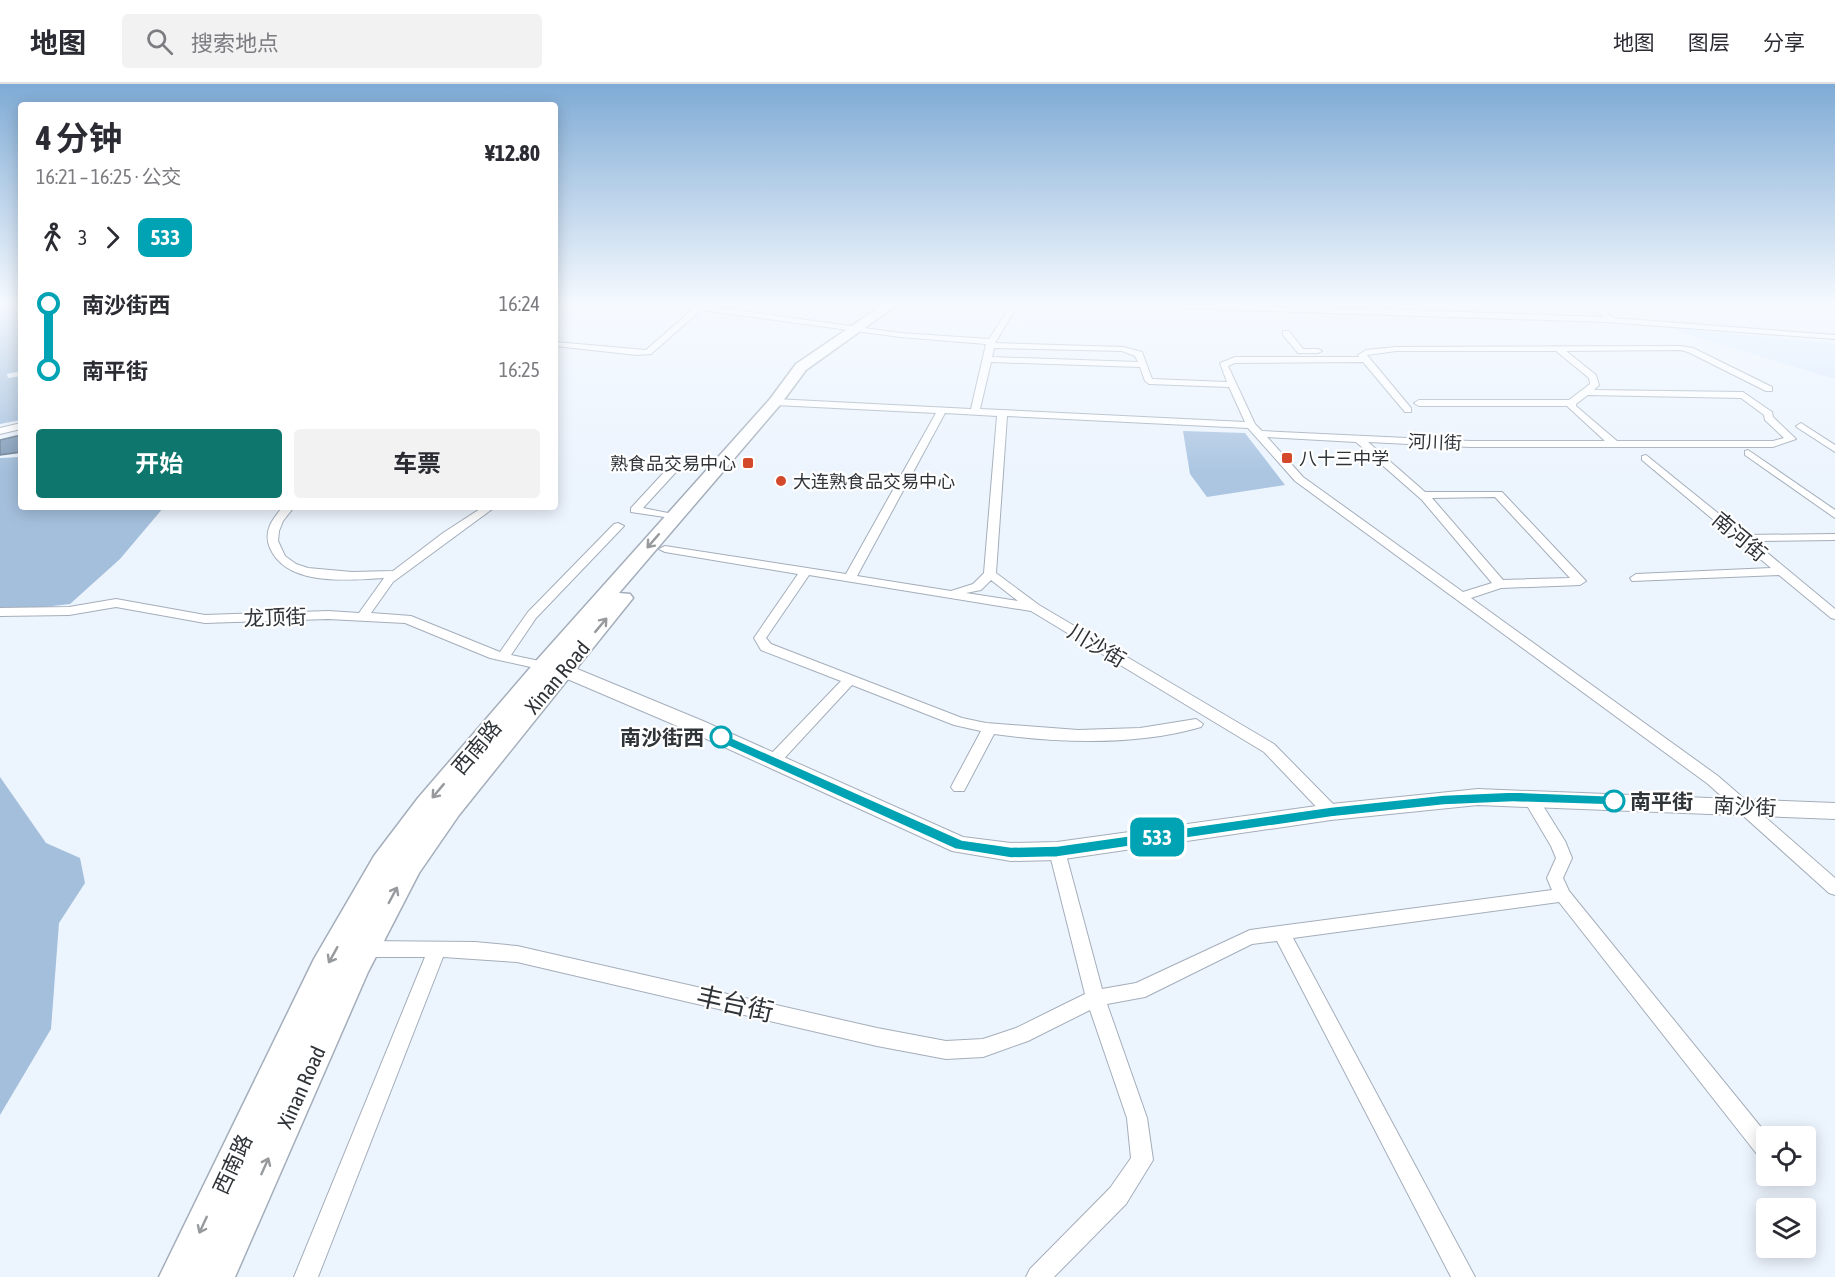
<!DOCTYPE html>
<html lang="zh">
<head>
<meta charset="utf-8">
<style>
	:root { --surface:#fff; --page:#f2f2f3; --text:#2b2b33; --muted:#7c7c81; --line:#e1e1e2; --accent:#0f766e }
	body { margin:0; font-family:"Asap Condensed","Noto Sans SC",sans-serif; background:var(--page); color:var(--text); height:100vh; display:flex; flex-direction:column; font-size:22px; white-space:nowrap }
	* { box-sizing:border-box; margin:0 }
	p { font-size:20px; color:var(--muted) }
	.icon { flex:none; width:33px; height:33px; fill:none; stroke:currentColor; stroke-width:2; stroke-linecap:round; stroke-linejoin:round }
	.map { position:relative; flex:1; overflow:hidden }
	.side { position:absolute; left:18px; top:18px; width:540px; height:408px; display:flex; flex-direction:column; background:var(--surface); border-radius:6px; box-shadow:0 3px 15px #0003 }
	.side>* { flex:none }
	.badge { padding:0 12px; border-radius:9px; font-size:21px; line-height:39px }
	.buttons { position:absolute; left:1756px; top:1042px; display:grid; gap:12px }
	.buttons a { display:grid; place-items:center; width:60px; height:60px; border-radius:6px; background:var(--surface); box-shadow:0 3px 15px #0003; font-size:30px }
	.map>.badge { position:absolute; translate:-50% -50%; box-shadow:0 0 0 3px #fff }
	.legs { display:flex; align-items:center; gap:9px; height:66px; padding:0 18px; font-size:20px }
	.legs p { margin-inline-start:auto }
	.headline { display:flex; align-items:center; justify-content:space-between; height:102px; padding:0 18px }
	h1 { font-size:33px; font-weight:700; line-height:45px }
	.primary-button { display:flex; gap:12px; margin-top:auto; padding:12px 18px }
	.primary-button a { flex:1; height:69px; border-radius:6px; background:var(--accent); color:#fff; font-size:24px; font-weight:700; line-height:69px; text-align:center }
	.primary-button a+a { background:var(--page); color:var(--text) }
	ul { padding:0 18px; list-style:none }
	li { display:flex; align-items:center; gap:21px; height:66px; font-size:22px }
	li i { display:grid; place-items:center; width:9px; height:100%; margin:0 8px; background:currentColor }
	li i::after { content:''; width:15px; height:15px; margin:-8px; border:4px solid; border-radius:50%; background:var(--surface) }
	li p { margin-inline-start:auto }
	li:first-child i { background:linear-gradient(#0000 50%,currentColor 0) }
	li:last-child i { background:linear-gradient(currentColor 50%,#0000 0) }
	header { display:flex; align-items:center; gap:36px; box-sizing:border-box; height:84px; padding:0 30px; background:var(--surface); border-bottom:2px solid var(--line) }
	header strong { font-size:28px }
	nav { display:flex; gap:33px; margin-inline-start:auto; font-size:21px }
	.search { width:420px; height:54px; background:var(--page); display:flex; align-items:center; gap:15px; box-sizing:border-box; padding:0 21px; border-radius:6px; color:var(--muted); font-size:22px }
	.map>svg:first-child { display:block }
</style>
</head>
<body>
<header>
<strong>地图</strong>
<div class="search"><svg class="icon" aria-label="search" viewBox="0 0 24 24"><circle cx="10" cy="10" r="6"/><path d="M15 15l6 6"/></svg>搜索地点</div>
<nav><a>地图</a><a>图层</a><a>分享</a></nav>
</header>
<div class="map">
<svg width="1835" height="1193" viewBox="0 0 1835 1193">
	<rect width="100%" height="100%" fill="#ecf4fe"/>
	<path fill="#dbebfd" d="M 1664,243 L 1835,260 L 1835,295 Z"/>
	<path fill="#acc6e2" d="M 1183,347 L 1245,349 L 1285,401 L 1207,413 L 1190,390 Z"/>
	<g fill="#a4bfdc">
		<path d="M 0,220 L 21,220 L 21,287 L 7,290 L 8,294 L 21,292 L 21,336 L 0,340 Z"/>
		<path d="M 21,373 L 21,423 L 164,423 L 120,475 L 70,520 L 0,528 L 0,374 Z"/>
		<path d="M 0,693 L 46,759 L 80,774 L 85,799 L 59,839 L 51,945 L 0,1031 Z"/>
	</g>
	<path fill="#839db9" stroke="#6a7e92" stroke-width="1.5" d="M 21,351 L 21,368 L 0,371 L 0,356 Z"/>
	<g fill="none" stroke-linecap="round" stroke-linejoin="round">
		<defs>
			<g id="street">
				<path d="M 671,220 L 700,221 L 900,249 L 989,255 L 1012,220 L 1018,220 L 995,259 L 1123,263 L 1142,268 L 1152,295 L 1227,298 L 1220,279 L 1235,273 L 1359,273 L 1358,271 L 1366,266 L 1396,263 L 1680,262 L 1693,264 L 1772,303 L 1772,307 L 1766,307 L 1688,268 L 1680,266 L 1566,267 L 1596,291 L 1599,301 L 1594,306 L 1743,308 L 1772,328 L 1773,333 L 1796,355 L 1773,363 L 1470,363 L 1368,358 L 1425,408 L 1502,408 L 1586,497 L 1580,501 L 1501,504 L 1471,514 L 1718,692 L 1835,794 L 1835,811 L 1829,809 L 1708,700 L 1295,397 L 1248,344 L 1007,332 L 996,489 L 1039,521 L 1274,660 L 1337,724 L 1339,728 L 1337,732 L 1331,734 L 1325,732 L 1264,668 L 1031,527 L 809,491 L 766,554 L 771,560 L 962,634 L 986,639 L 1078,646 L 1140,644 L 1196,635 L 1203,640 L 1201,643 C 1136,662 1060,659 994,650 L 964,707 L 954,707 L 951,703 L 981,647 L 954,641 L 852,601 L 778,681 L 768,681 L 766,677 L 768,673 L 841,597 L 761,566 L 754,554 L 798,490 L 665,468 L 659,465 L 665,462 L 846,490 L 936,329 L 775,321 L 770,318 L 775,315 L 971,325 L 986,260 L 900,253 L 701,226 L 651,270 L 637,271 L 555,262 L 555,258 L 646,266 L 693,225 L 674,222 ZM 994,264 L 1122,267 L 1135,272 L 1138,278 L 992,273 ZM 1396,267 L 1556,267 L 1589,294 L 1590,300 L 1569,316 L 1419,316 L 1414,319 L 1419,322 L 1567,322 L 1605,357 L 1470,357 L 1262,347 L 1255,340 L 1228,282 L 1235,279 L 1363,278 L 1405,328 L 1411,328 L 1411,324 L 1367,271 ZM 991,278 L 1140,283 L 1145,297 L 1149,300 L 1229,303 L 1245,338 L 980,325 ZM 1588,311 L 1741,314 L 1764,331 L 1765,336 L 1784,354 L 1773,357 L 1617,357 L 1576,322 L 1576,320 ZM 945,329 L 997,332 L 984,489 L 973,500 L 951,507 L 857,492 ZM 1267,353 L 1356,358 L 1422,416 L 1492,499 L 1463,508 L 1303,393 ZM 1495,413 L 1570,494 L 1503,496 L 1432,414 ZM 991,496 L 1018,517 L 966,509 L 981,506 Z"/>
				<path d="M 1145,220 L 1371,225 L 1369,220 L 1375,220 L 1379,225 L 1604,233 L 1589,220 L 1597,220 L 1613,234 L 1835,251 L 1835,255 L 1606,238 L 1148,223 L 1145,223 Z"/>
				<path d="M 1283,247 L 1289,247 L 1303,265 L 1318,265 L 1322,267 L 1318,269 L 1298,269 L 1283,251 Z"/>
				<path d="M 21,339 L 21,345 L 0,350 L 0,344 Z"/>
				<path d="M 1801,339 L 1835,361 L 1835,368 L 1798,344 L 1796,342 Z"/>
				<path d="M 1748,366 L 1835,426 L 1835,434 L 1745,371 L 1745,367 Z"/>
				<path d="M 1646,371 L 1745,451 L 1835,450 L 1835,456 L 1753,457 L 1835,525 L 1835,535 L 1831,534 L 1779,491 L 1632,497 L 1630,494 L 1636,490 L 1771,484 L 1642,376 L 1642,372 Z"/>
				<path d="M 672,383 L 677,386 L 676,388 L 643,424 L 678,431 L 678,435 L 631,428 L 631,424 L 668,384 Z"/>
				<path d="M 283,423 L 294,423 L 283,437 L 279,447 L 278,457 L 285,472 L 296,480 L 308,484 L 352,488 L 393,487 L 443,449 L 483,423 L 495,423 L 393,498 L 371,529 L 411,532 L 500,568 L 528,528 L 614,440 L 618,439 L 624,442 L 536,534 L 511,571 L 549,579 L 551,582 L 544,586 L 490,574 L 405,539 L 328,535 L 205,539 L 116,523 L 69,531 L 0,532 L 0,524 L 69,523 L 116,515 L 205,531 L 328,527 L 359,529 L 384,494 C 349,496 287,503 270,464 C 263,448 272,435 283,423 Z"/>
				<path d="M 1530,707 L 1535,709 L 1565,757 L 1572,774 L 1563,794 L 1569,807 L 1769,1053 L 1767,1053 L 1767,1077 L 1760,1074 L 1559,818 L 1293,854 L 1475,1193 L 1451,1193 L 1277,857 L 1252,860 L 1145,913 L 1107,920 L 1147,1034 L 1153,1076 L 1126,1120 L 1054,1193 L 1026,1193 L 1030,1185 L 1110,1104 L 1131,1074 L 1127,1034 L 1090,926 L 1028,957 L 983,973 L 946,975 L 877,962 L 517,878 L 443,873 L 318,1193 L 294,1193 L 425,873 L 365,873 L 359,870 L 356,865 L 359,860 L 365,857 L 475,858 L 517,862 L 877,944 L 946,957 L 983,955 L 1016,944 L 1085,910 L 1049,767 L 1051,763 L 1057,761 L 1063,763 L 1065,767 L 1102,905 L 1136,899 L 1250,846 L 1552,806 L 1547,794 L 1556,774 L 1551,762 L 1522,713 L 1525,709 Z"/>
			</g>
			<path id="secondary" d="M 548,577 L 570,582 L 703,637 L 963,753 L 1011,759 L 1057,758 L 1331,720 L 1478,705 L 1835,719 L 1835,735 L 1478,721 L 1331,736 L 1057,776 L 1011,777 L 952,767 L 689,647 L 558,591 L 541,587 L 538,583 L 541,579 Z"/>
			<path id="primary" d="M 884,220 L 898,220 L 806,286 L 780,321 L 619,509 L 630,510 L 633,514 L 459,731 L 419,789 L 368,888 L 235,1193 L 159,1193 L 314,875 L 374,772 L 418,714 L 536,577 L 770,315 L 796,280 Z"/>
		</defs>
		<use href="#street" stroke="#a4aeba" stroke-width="2"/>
		<use href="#secondary" stroke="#a4aeba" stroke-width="2"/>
		<use href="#primary" stroke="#a4aeba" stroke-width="3"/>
		<use href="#street" fill="#fff" fill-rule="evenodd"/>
		<use href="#secondary" fill="#fff" fill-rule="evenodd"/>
		<use href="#primary" fill="#fff" fill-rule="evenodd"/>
	</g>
	<defs><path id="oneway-shaft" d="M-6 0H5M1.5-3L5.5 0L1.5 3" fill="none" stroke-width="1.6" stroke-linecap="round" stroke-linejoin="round" transform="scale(1.5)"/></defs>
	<g stroke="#979a9c">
		<use href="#oneway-shaft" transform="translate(653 457) rotate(131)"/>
		<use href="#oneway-shaft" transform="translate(601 541) rotate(-50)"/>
		<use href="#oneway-shaft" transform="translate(438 707) rotate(130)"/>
		<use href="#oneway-shaft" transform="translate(393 811) rotate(-62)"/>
		<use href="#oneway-shaft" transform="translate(333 871) rotate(119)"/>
		<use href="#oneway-shaft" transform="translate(265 1082) rotate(-66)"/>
		<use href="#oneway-shaft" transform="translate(203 1141) rotate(115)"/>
	</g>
	<linearGradient id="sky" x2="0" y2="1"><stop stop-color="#7fabd5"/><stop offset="0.57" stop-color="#f6faff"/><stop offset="1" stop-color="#f6faff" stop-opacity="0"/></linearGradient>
	<rect width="1835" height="387" fill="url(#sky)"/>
	<path fill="#00a3b4" stroke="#fff" stroke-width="1.5" d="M 721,649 L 962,756 L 1011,763 L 1057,762 L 1331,723 L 1444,711 L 1513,708 L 1614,712 L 1621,717 L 1614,721 L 1513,718 L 1444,721 L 1331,733 L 1057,773 L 1011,774 L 955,765 L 717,657 L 715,653 Z"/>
	<g fill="#d4492c" stroke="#fff" stroke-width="2">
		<rect x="1281" y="368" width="12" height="12" rx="3"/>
		<rect x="742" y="373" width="12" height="12" rx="3"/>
		<circle cx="781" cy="397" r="6"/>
	</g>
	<g fill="#fff" stroke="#00a3b4" stroke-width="3">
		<circle cx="721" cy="653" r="10"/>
		<circle cx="1614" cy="717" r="10"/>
	</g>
	<g text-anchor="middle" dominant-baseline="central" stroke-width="4.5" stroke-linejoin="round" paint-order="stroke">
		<g font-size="18" fill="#2f3438" stroke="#fff">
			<text transform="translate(1435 358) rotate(2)">河川街</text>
		</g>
		<g font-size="18" fill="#2f3438" stroke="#fff" text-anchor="start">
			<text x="1299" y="374">八十三中学</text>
			<text x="736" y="379" text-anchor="end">熟食品交易中心</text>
			<text x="793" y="397">大连熟食品交易中心</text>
		</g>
		<g font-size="21" fill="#2f3438" stroke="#fff">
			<text transform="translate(1740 452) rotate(40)">南河街</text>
			<text transform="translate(275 533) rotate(-2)">龙顶街</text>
			<text transform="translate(1097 561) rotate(31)">川沙街</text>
			<text transform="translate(557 593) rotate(-50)">Xinan Road</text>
			<text transform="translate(476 663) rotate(-50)">西南路</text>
			<text transform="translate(1745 722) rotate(3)">南沙街</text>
			<text transform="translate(301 1003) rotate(-66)">Xinan Road</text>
			<text transform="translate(232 1080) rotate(-65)">西南路</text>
		</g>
		<g font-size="21" font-weight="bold" fill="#2f3438" stroke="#fff" text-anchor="end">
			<text x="704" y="653">南沙街西</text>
			<text x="1630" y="717" text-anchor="start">南平街</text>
		</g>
		<g font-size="26" fill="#2f3438" stroke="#fff">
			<text transform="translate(735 920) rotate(13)">丰台街</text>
		</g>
	</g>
</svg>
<div class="buttons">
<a><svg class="icon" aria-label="locate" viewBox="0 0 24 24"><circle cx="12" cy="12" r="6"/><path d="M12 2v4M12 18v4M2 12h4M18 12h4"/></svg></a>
<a><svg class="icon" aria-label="layers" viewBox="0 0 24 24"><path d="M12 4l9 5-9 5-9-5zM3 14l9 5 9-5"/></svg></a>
</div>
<b class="badge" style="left:1157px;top:753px;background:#00a3b4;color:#fff">533</b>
<section class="side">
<div class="headline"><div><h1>4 分钟</h1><p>16:21 – 16:25 · 公交</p></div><b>¥12.80</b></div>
<div class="legs"><svg class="icon" aria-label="walk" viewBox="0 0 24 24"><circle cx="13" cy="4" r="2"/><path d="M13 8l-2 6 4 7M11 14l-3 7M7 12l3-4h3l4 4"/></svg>3<svg class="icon" aria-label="forward" viewBox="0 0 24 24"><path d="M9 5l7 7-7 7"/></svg><b class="badge" style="background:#00a3b4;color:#fff">533</b></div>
<ul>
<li><i style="color:#00a3b4"></i><b>南沙街西</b><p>16:24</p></li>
<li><i style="color:#00a3b4"></i><b>南平街</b><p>16:25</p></li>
</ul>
<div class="primary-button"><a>开始</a><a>车票</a></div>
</section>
</div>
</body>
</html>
